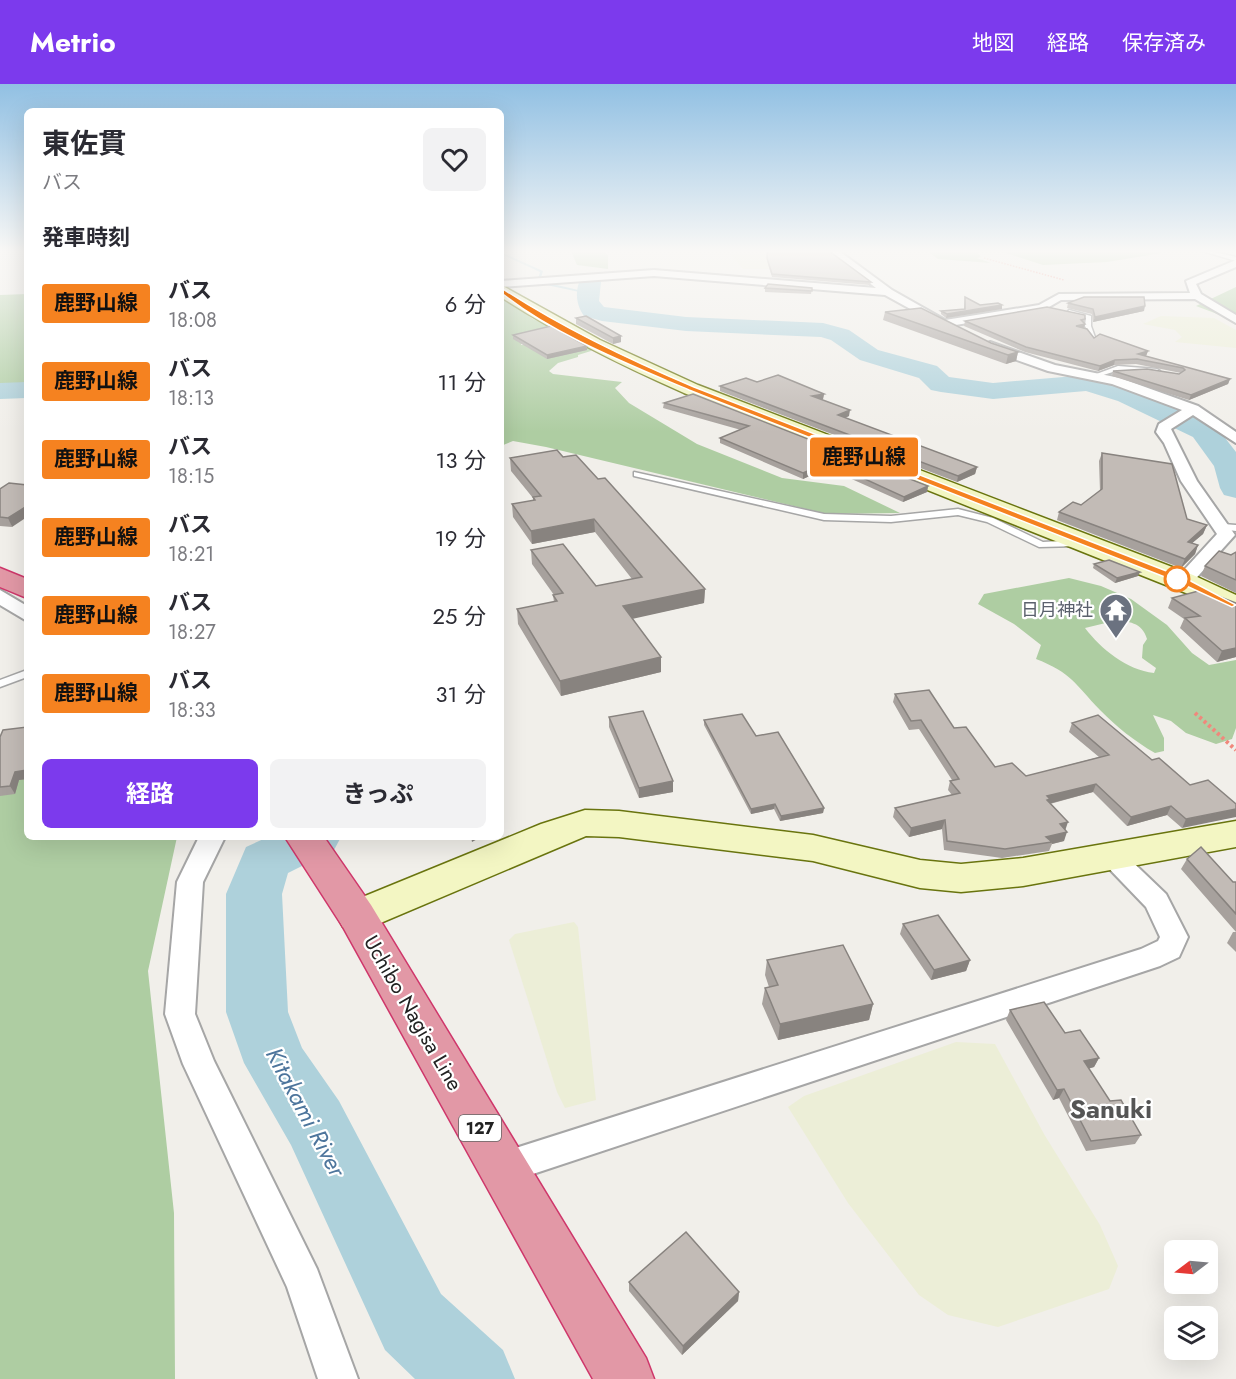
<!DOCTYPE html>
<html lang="ja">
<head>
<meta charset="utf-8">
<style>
	:root { --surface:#fff; --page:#f2f2f3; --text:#2b2b33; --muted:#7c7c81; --accent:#7c3aed }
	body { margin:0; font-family:Jost,"Noto Sans JP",sans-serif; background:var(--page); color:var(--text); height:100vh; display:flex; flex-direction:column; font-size:22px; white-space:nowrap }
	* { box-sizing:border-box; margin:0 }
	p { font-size:20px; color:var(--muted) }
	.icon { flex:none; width:33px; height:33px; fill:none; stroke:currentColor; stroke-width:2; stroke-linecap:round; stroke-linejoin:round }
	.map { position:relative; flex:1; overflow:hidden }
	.panel { position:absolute; left:24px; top:24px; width:480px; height:732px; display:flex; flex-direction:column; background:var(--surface); border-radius:9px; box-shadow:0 6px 24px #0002 }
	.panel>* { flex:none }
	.badge { padding:0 12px; border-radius:4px; font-size:21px; line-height:39px }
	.needle { width:39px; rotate:254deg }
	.buttons { position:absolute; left:1164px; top:1156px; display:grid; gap:12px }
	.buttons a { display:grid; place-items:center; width:54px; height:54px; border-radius:9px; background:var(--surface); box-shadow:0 6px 24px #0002; font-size:30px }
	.map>.badge { position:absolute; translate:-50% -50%; box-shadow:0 0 0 3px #fff }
	h2 { padding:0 18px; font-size:22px; line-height:54px }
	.round { display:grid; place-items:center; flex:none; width:63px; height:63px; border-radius:9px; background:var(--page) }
	.head { display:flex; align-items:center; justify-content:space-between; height:102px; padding:0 18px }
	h1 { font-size:28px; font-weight:700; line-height:45px }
	.cta { display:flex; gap:12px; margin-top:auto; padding:12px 18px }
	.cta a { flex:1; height:69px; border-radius:9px; background:var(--accent); color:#fff; font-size:24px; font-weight:700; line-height:69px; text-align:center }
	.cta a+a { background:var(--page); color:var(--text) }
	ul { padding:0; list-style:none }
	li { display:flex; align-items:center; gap:18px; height:78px; padding:0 18px }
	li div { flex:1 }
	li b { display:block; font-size:22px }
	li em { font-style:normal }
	li .badge { min-width:66px; font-weight:700; text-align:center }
	header { display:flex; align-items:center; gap:36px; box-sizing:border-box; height:84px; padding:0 30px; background:var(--accent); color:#fff }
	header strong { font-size:28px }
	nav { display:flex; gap:33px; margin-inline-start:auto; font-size:21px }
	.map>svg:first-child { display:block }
</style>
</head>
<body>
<header>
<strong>Metrio</strong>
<nav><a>地図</a><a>経路</a><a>保存済み</a></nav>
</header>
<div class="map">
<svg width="1236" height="1295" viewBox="0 0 1236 1295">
	<rect width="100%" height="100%" fill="#f1efea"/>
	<g fill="#eceed7">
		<path d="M 764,168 L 785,185 L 743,185 L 730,170 Z"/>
		<path d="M 1161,232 L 1214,234 L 1236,246 L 1236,264 L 1175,258 L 1182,253 L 1175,246 L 1143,240 Z"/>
		<path d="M 574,838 L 578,843 L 596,1016 L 565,1024 L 557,1008 L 509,856 L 515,850 Z"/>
		<path d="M 956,958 L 995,960 L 1044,1050 L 1100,1141 L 1118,1182 L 1109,1205 L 998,1243 L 948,1231 L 919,1211 L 878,1158 L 848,1119 L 788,1023 L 804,1012 Z"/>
	</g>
	<g fill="#aecda2" fill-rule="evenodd">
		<path d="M 571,167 L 601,167 L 608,171 L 608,185 L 577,181 Z"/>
		<path d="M 927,167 L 1161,167 L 1162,169 L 1107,178 L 1043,181 L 1003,168 L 977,168 L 981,173 L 977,174 L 991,179 L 938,175 Z"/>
		<path d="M 1236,203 L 1236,237 L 1196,222 Z"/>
		<path d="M 27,210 L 27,301 L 0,299 L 0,211 Z"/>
		<path d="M 501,211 L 533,235 L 554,244 L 522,255 L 521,261 L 588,261 L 592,265 L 591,267 L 578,271 L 578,273 L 558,279 L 549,287 L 553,290 L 622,298 L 615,304 L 629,319 L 697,360 L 782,394 L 844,402 L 900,429 L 827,430 L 546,363 L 513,357 L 501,362 Z"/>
		<path d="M 1069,494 L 1101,502 L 1131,515 L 1167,541 L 1192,569 L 1209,581 L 1236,576 L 1236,644 L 1232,655 L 1216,660 L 1186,649 L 1171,637 L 1153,631 L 1164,654 L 1164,667 L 1155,669 C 1134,657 1117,643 1100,626 C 1075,600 1072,589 1036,575 L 1041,561 L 1014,540 L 978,520 L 984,510 ZM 1114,537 C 1128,537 1142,538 1147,555 L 1143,561 L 1142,574 L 1156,584 L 1154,589 C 1127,586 1101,565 1085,544 Z"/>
		<path d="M 27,677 L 27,753 L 177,753 L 148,887 L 174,1129 L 175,1295 L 0,1295 L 0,688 Z"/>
	</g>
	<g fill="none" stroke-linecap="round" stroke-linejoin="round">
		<path fill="#aed1db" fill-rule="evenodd" d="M 501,168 L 543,187 L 540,197 L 591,209 L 589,210 L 537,199 L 540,188 L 501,170 Z"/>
		<g fill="#aed1db" fill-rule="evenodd">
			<path d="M 590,192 L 598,193 L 601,198 L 599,217 L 604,223 L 686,233 L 823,239 L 849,246 L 878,266 L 937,282 L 949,293 L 993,299 L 1087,291 L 1138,305 L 1215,341 L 1236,368 L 1236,414 L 1224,411 L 1220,404 L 1214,382 L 1193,353 L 1118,317 L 1086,307 L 993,315 L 941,308 L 931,306 L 919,294 L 860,276 L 831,256 L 821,253 L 686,247 L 602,237 L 584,232 C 576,221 574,205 582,193 Z"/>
			<path d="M 27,298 L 27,314 L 0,315 L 0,299 Z"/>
			<path d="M 268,753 L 341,753 L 334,766 L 288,789 L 282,810 L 288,928 L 302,964 L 339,1017 L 441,1210 L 503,1266 L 515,1295 L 415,1295 L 385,1266 L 291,1061 L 244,979 L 226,928 L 226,810 L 246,763 Z"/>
		</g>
		<defs>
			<g id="lane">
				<path d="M 1202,167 L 1211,167 L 1236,173 L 1236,177 Z"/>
				<path d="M 1069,226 L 1091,232 L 1091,242 L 1096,256 L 1091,255 L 1085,242 L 1086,234 L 1067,229 Z"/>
				<path d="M 1118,282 L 1157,285 L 1160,287 L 1157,289 L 1119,286 L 1094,294 L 1091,292 Z"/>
				<path d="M 634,388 L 824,430 L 891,432 L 958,425 L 993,434 L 1043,458 L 1079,456 L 1084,459 L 1079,462 L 1039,463 L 987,438 L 958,431 L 891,438 L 824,436 L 634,392 Z"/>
				<path d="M 1223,440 L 1236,441 L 1236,447 L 1220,445 L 1220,441 Z"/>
				<path d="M 27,586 L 27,593 L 0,603 L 0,596 Z"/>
			</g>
			<g id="street">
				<path d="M 828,167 L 839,167 L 892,206 L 945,236 L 1039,221 L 1059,210 L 1190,209 L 1186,197 L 1236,176 L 1236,183 L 1196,200 L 1201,210 L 1236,231 L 1236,239 L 1195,215 L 1061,216 L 1042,227 L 943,243 L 885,211 L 654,192 L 501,203 L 501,197 L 654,186 L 876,204 Z"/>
				<path d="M 990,258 L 1055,281 L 1120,294 L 1198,322 L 1236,348 L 1236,359 L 1193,331 L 1171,345 L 1197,397 L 1235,451 L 1190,501 L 1183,503 L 1174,497 L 1217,450 L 1181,397 L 1164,359 L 1156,348 L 1159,340 L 1182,326 L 1112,300 L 1048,287 L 986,265 L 984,262 Z"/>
				<path d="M 0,506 L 27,522 L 27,537 L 0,521 Z"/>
				<path d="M 199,753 L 225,753 L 203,798 L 195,930 L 214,977 L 317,1185 L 358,1295 L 318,1295 L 287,1203 L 183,980 L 165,930 L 177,798 Z"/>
				<path d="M 1110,763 L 1119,765 L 1166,810 L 1188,853 L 1179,873 L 1160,882 L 503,1100 L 491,1096 L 486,1084 L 491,1072 L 503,1068 L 1141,865 L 1158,857 L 1160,853 L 1146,823 L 1097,772 L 1101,765 Z"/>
			</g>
			<g id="secondary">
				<path d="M 501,201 L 600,256 L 698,301 L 1193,491 L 1236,511 L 1236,529 L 684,309 C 621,281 559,251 501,213 Z"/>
				<path d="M 585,726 L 619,727 L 813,751 L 920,776 L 961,780 L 1023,774 L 1236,737 L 1236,763 L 1023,802 L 961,808 L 920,804 L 813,777 L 619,753 L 586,752 L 371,843 L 357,847 L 343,843 L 337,832 L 343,821 L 541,740 Z"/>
			</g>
			<g id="highway">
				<path d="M 0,484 L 27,495 L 27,514 L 0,503 Z"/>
				<path d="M 285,753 L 324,753 L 371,821 L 646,1274 L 654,1295 L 593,1295 L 343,843 Z"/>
			</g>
		</defs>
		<use href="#lane" stroke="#a6a6a6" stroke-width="3"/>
		<use href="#street" stroke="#a6a6a6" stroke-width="4"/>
		<use href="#secondary" stroke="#69740e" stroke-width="3"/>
		<use href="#highway" stroke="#cf376b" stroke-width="3"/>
		<path stroke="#f0887c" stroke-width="1.5" stroke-dasharray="1.5 1.5" stroke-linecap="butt" d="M 984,174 L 1064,196"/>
		<path stroke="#f0887c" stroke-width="4" stroke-dasharray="3 3" stroke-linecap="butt" d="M 1195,629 L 1236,666"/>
		<use href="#lane" fill="#fff" fill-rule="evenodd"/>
		<use href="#street" fill="#fff" fill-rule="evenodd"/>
		<use href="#secondary" fill="#f3f6c3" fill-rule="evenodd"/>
		<use href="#highway" fill="#e298a6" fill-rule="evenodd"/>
	</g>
	<g fill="#a7a19d">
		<path d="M 767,167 L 871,198 L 870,201 L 772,193 L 767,177 Z"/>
		<path d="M 765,204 L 812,204 L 811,210 L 765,208 Z"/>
		<path d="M 965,213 L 980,221 L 1002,221 L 1002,225 L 946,234 L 941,230 L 941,227 L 964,225 Z"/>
		<path d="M 1068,219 L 1144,227 L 1093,238 L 1092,230 L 1067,224 Z"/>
		<path d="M 885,228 L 991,259 L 1018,268 L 1016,277 L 1006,280 L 883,236 Z"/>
		<path d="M 576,234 L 621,252 L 621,258 L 613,260 L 576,240 Z"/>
		<path d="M 1085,235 L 1084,244 L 1094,254 L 1148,267 L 1146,272 L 1230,295 L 1228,300 L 1189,316 L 1112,292 L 1113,287 L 1179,290 L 1181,289 L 1136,280 L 1114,281 L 1098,287 L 1025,268 L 964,242 L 965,237 Z"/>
		<path d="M 513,251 L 587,266 L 547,275 L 513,255 Z"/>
		<path d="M 757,298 L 824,310 L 823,315 L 821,316 L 849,332 L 845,334 L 977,383 L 975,390 L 957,398 L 720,307 L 720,302 Z"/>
		<path d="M 693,310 L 928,402 L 927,408 L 903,418 L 827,384 L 803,395 L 720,359 L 720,354 L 741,346 L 663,324 L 664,319 Z"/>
		<path d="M 1102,369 L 1187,435 L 1207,441 L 1203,450 L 1192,459 L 1198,461 L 1195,470 L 1181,484 L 1057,436 L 1059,428 L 1081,421 L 1100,407 L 1099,377 Z"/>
		<path d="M 563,373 L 598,395 L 705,505 L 704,519 L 632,534 L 661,573 L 661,588 L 561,612 L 518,540 L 517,525 L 554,518 L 553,511 L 554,511 L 532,480 L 531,466 L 596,502 L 632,495 L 595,448 L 532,460 L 513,433 L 512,420 L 533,417 L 533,414 L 511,387 L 510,374 Z"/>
		<path d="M 0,405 L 12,443 L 0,442 Z"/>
		<path d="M 1236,468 L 1236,509 L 1201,492 L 1205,482 L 1231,471 Z"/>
		<path d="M 1094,480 L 1138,492 L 1115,499 L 1093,484 Z"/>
		<path d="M 1172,514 L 1236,519 L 1236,573 L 1217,578 L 1180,544 L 1184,535 L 1168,524 Z"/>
		<path d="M 895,610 L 954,644 L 995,683 L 1026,692 L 1099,673 L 1069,648 L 1072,639 L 1152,676 L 1190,701 L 1208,696 L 1182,744 L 1167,731 L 1127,742 L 1093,708 L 1050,720 L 1065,745 L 1064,757 L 1052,760 L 1049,767 L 1002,774 L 944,766 L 942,745 L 909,753 L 893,733 L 895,724 L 952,711 L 948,706 L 950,697 L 952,696 L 919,645 L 909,646 L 893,618 Z"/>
		<path d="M 609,633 L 673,697 L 673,708 L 639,714 L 609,643 Z"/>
		<path d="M 704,636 L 756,652 L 824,724 L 823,729 L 780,737 L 774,725 L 751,730 L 704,641 Z"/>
		<path d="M 27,643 L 27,695 L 19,696 L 15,710 L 0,712 L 0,653 Z"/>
		<path d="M 1187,775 L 1233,798 L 1236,798 L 1236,848 L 1181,785 Z"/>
		<path d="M 903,840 L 970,876 L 966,887 L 931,896 L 900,850 Z"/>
		<path d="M 1233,848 L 1236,848 L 1236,868 L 1227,859 Z"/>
		<path d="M 767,876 L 873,920 L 869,936 L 778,956 L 762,920 L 765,904 L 769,903 L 765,891 Z"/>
		<path d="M 1010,926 L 1065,949 L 1099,974 L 1094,983 L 1088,985 L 1110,1017 L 1141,1051 L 1135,1060 L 1086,1067 L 1059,1014 L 1053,1016 L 1006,936 Z"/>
		<path d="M 629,1198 L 739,1208 L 738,1217 L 682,1271 L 629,1207 Z"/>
	</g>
	<g fill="#88837f">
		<path d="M 1002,221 L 1002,225 L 946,234 L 947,230 Z"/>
		<path d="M 1145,222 L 1144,227 L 1093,238 L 1095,233 Z"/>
		<path d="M 1085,240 L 1084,244 L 1076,242 Z"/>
		<path d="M 621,252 L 621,258 L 613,260 L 613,254 Z"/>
		<path d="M 587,262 L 587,266 L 547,275 L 547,271 Z"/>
		<path d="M 1148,267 L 1146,272 L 1138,270 Z"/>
		<path d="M 1018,268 L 1016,277 L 1006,280 L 1008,271 Z"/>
		<path d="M 1115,276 L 1114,281 L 1098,287 L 1100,282 Z"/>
		<path d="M 1230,295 L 1228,300 L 1189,316 L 1191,311 Z"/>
		<path d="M 824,310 L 823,315 L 811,318 L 812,312 Z"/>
		<path d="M 850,326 L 849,332 L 837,337 L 838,331 Z"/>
		<path d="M 828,378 L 827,384 L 803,395 L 803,389 Z"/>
		<path d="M 977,383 L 975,390 L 957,398 L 958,392 Z"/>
		<path d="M 928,402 L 927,408 L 903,418 L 904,413 Z"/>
		<path d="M 27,422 L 27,433 L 12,443 L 8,434 Z"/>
		<path d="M 594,435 L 595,448 L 532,460 L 531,447 Z"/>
		<path d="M 1207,441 L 1203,450 L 1184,466 L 1188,458 Z"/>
		<path d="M 1198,461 L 1195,470 L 1181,484 L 1185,475 Z"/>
		<path d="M 1140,488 L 1138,492 L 1115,499 L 1117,494 Z"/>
		<path d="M 705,505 L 704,519 L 623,537 L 623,522 Z"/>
		<path d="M 1236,564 L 1236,573 L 1217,578 L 1222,567 Z"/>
		<path d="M 661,573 L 661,588 L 561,612 L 560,597 Z"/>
		<path d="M 27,686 L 27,695 L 19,696 L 15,710 L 10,702 L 15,688 Z"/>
		<path d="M 673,697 L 673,708 L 639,714 L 639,704 Z"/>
		<path d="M 1096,700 L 1093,708 L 1048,720 L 1047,712 Z"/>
		<path d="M 775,720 L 774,725 L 751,730 L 751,725 Z"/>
		<path d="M 1171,722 L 1167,731 L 1127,742 L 1131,733 Z"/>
		<path d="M 824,724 L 823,729 L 780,737 L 781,732 Z"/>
		<path d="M 1236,725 L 1236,733 L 1182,744 L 1186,735 Z"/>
		<path d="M 945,736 L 942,745 L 909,753 L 911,744 Z"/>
		<path d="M 1068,738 L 1065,747 L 1060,740 Z"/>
		<path d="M 1067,748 L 1064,757 L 1052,760 L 1052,758 L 1046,753 Z"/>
		<path d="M 471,753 L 481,753 L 472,758 Z"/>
		<path d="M 970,876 L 966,887 L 931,896 L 934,886 Z"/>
		<path d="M 873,920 L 869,936 L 778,956 L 780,940 Z"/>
		<path d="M 1099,974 L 1094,983 L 1079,987 L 1084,977 Z"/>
		<path d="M 1064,1005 L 1059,1014 L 1053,1016 L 1057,1006 Z"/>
		<path d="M 739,1208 L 738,1217 L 682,1271 L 683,1262 Z"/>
	</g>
	<g fill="#c2bbb6" stroke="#88837f" stroke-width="1.5">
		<path d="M 767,167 L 829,167 L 871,198 L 772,190 L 767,174 Z"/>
		<path d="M 768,200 L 812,204 L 812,207 L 765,204 Z"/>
		<path d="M 965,213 L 980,221 L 998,219 L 1002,221 L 947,230 L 941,227 L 965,225 Z"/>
		<path d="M 1084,213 L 1144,213 L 1145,222 L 1095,233 L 1093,225 L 1068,219 Z"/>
		<path d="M 1047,223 L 1085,231 L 1085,235 L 1081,236 L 1085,240 L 1076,242 L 1087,245 L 1094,254 L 1100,250 L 1148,267 L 1138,270 L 1230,295 L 1191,311 L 1113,287 L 1147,285 L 1179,290 L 1185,286 L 1183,284 L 1137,275 L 1115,276 L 1100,282 L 1026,263 L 965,237 Z"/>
		<path d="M 921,224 L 991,259 L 1018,268 L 1008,271 L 885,228 Z"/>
		<path d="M 586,232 L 621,252 L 613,254 L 576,234 Z"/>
		<path d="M 551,242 L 587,262 L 547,271 L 513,251 Z"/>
		<path d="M 778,291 L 824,310 L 812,312 L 850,326 L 838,331 L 977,383 L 958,392 L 720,302 L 746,294 L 757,298 Z"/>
		<path d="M 693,310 L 928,402 L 904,413 L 828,378 L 803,389 L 720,354 L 749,342 L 664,319 Z"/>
		<path d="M 557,366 L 563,373 L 576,371 L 598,395 L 605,394 L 705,505 L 623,522 L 661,573 L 560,597 L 517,525 L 557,517 L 553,511 L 563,509 L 531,466 L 563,460 L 596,502 L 642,493 L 594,435 L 531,447 L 512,420 L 535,416 L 533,413 L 541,412 L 510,374 Z"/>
		<path d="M 1102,369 L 1172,380 L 1187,435 L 1207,441 L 1188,458 L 1198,461 L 1185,475 L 1059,428 L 1073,418 L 1081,421 L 1102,405 Z"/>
		<path d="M 9,399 L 27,401 L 27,422 L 8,434 L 0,433 L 0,405 Z"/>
		<path d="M 1219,467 L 1231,471 L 1236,468 L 1236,496 L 1205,482 Z"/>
		<path d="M 1109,476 L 1140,488 L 1117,494 L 1094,480 Z"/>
		<path d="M 1202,506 L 1236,519 L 1236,564 L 1222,567 L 1185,534 L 1200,532 L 1172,514 Z"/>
		<path d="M 929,606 L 954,644 L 966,643 L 995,683 L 1012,679 L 1026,692 L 1109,671 L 1072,639 L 1098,631 L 1152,676 L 1159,674 L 1190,701 L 1208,696 L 1236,720 L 1236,725 L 1186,735 L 1171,722 L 1131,733 L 1096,700 L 1047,712 L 1050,715 L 1047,716 L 1068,738 L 1060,740 L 1067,748 L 1046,753 L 1052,758 L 1005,765 L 947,757 L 945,736 L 911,744 L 895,724 L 960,709 L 950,697 L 959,695 L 921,636 L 911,637 L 895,610 Z"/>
		<path d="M 643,627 L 673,697 L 639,704 L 609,633 Z"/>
		<path d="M 742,630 L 756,652 L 778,648 L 824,724 L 781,732 L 775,720 L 751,725 L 704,636 Z"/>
		<path d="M 27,643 L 27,686 L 15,688 L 10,702 L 0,703 L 0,653 L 3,646 Z"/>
		<path d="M 1201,763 L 1233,798 L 1236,798 L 1236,830 L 1187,775 Z"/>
		<path d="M 938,831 L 970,876 L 934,886 L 903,840 Z"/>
		<path d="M 843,861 L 873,920 L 780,940 L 765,904 L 778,901 L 767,876 Z"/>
		<path d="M 1044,918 L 1065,949 L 1080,946 L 1099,974 L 1084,977 L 1110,1017 L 1121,1016 L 1141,1051 L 1091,1057 L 1064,1005 L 1057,1006 L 1010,926 Z"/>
		<path d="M 686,1148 L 739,1208 L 683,1262 L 629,1198 Z"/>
	</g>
	<linearGradient id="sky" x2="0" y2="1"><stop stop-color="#91c0e3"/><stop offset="0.48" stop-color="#f9f8f6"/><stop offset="1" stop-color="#f9f8f6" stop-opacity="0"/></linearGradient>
	<rect width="1236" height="348" fill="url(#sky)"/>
	<path fill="#f58220" stroke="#fff" stroke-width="1.5" d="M 503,205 C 563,244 627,275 694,303 L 1187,495 L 1236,521 L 1232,523 L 1180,499 L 689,306 C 628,280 549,249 498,206 Z"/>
	<defs>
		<symbol id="temple-pin" viewBox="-11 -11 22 30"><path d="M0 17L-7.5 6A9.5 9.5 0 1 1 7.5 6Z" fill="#6b7280" stroke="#fff"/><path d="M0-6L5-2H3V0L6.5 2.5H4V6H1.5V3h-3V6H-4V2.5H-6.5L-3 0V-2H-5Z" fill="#fff"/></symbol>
	</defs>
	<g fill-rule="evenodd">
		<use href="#temple-pin" x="1097" y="507" width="38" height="52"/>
	</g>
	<circle fill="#fff" stroke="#f58220" stroke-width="3" cx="1177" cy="495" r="12"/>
	<g text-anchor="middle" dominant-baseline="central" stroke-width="4.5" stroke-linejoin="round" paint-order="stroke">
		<rect fill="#fff" stroke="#646464" stroke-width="1.5" x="459" y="1031" width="42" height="26" rx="4.5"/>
		<g font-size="16" font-weight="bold" fill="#222">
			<text x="480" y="1044">127</text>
		</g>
		<g font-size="18" fill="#5b616d" stroke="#fff" text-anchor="end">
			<text x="1093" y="526">日月神社</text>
		</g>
		<g font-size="21" fill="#222" stroke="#fff">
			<text transform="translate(413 929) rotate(60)">Uchibo Nagisa Line</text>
		</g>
		<g font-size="24" font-style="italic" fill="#4d759c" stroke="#fff">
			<text transform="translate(306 1028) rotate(62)">Kitakami River</text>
		</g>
		<g font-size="26" font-weight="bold" fill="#555" stroke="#fff">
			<text x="1111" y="1025">Sanuki</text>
		</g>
	</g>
</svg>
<div class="buttons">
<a><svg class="needle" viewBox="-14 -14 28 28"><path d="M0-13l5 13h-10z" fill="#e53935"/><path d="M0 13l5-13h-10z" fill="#7c7c81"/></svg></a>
<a><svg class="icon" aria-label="layers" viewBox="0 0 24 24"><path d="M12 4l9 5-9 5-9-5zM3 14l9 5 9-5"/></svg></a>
</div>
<b class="badge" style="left:864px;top:373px;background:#f58220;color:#111">鹿野山線</b>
<section class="panel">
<div class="head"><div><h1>東佐貫</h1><p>バス</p></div><a class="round"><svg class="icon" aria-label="heart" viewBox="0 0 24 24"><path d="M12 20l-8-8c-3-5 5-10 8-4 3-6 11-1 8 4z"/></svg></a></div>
<h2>発車時刻</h2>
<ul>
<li><span class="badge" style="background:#f58220;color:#111">鹿野山線</span><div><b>バス</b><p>18:08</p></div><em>6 分</em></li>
<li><span class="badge" style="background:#f58220;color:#111">鹿野山線</span><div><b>バス</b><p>18:13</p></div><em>11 分</em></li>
<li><span class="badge" style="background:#f58220;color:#111">鹿野山線</span><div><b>バス</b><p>18:15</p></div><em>13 分</em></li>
<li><span class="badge" style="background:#f58220;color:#111">鹿野山線</span><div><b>バス</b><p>18:21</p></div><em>19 分</em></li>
<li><span class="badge" style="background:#f58220;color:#111">鹿野山線</span><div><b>バス</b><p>18:27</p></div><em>25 分</em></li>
<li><span class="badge" style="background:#f58220;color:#111">鹿野山線</span><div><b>バス</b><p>18:33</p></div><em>31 分</em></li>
</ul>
<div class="cta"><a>経路</a><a>きっぷ</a></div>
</section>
</div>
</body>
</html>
